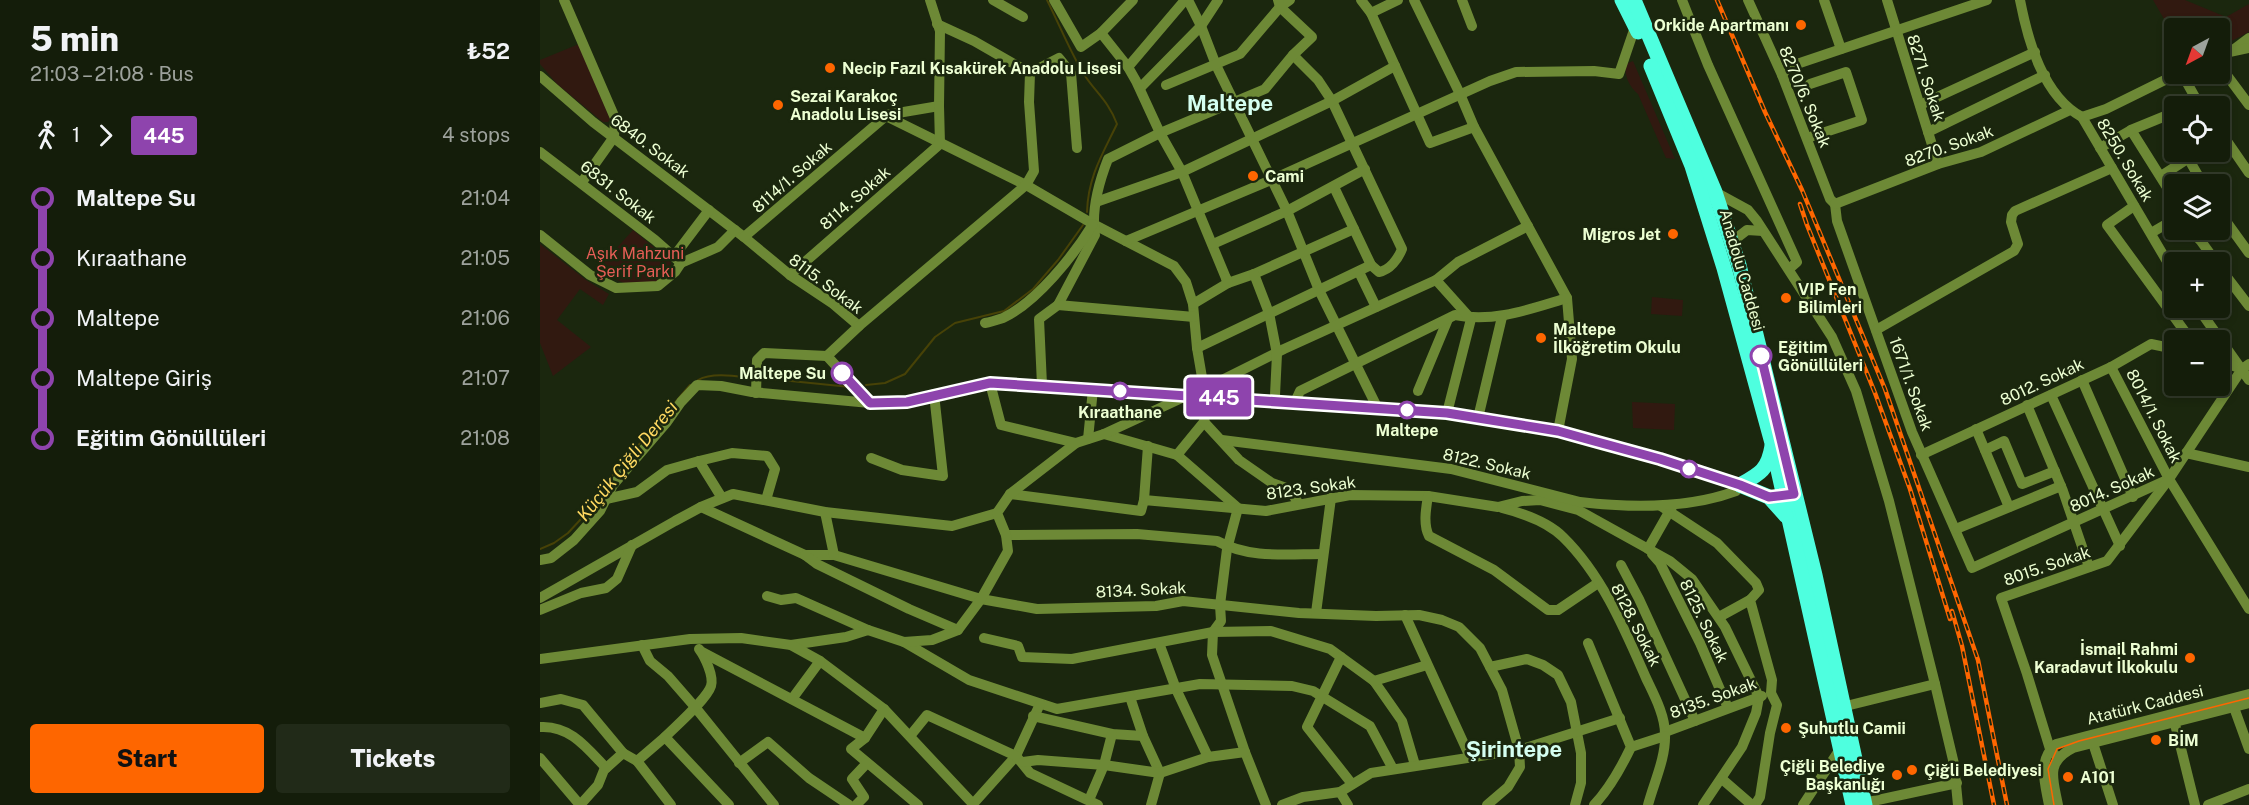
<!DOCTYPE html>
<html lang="en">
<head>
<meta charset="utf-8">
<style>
	:root { --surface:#141d0a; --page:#212a18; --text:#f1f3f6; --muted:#9da29c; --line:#333b2b; --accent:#fe6600 }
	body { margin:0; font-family:"Public Sans",sans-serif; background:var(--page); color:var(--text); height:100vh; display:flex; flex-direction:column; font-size:22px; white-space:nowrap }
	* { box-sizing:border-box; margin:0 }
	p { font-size:20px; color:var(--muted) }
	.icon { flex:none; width:33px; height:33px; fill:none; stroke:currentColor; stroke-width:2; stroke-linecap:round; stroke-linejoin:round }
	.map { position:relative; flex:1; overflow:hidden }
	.drawer { display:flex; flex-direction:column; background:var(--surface); width:540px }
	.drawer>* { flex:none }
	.badge { padding:0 12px; border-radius:4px; font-size:21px; line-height:39px }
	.needle { width:39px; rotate:221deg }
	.tools { position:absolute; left:1624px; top:18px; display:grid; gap:12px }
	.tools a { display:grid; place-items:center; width:66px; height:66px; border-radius:6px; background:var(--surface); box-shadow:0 3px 9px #0003,0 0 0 2px var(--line); font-size:30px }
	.map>.badge { position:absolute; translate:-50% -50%; box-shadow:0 0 0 3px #fff }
	.legs { display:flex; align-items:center; gap:9px; height:66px; padding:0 30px; font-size:20px }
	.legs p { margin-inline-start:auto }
	.head { display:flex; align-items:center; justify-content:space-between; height:102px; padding:0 30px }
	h1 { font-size:33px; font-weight:800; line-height:45px }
	.primary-button { display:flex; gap:12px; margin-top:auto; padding:12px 30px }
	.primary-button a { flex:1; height:69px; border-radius:6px; background:var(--accent); color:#111; font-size:24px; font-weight:800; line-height:69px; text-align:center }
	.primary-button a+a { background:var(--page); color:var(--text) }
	ul { padding:0 30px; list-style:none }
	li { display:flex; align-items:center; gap:21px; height:60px; font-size:22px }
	li i { display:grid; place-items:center; width:9px; height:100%; margin:0 8px; background:currentColor }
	li i::after { content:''; width:15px; height:15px; margin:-8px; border:4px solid; border-radius:50%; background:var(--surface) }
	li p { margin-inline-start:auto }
	li:first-child i { background:linear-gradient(#0000 50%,currentColor 0) }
	li:last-child i { background:linear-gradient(currentColor 50%,#0000 0) }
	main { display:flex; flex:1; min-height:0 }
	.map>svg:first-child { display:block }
</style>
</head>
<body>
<main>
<section class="drawer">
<div class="head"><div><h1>5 min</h1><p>21:03 – 21:08 · Bus</p></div><b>₺52</b></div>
<div class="legs"><svg class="icon" aria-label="walk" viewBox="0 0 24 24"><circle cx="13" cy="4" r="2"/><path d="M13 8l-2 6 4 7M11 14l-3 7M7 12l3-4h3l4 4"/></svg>1<svg class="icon" aria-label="forward" viewBox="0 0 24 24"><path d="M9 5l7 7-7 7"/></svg><b class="badge" style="background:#8e44ad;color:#fff">445</b><p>4 stops</p></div>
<ul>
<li><i style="color:#8e44ad"></i><b>Maltepe Su</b><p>21:04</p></li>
<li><i style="color:#8e44ad"></i><span>Kıraathane</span><p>21:05</p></li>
<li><i style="color:#8e44ad"></i><span>Maltepe</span><p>21:06</p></li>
<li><i style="color:#8e44ad"></i><span>Maltepe Giriş</span><p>21:07</p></li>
<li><i style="color:#8e44ad"></i><b>Eğitim Gönüllüleri</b><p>21:08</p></li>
</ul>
<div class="primary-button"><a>Start</a><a>Tickets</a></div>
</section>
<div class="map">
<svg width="1709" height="805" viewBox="0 0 1709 805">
	<rect width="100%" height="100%" fill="#1b270e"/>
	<g fill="#311910">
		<path d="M 1613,0 L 1645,0 L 1686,17 L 1709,4 L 1709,32 L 1680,47 L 1680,28 L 1635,28 L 1635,38 Z"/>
		<path d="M 39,44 L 70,119 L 68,122 L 63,122 L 17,84 L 0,64 L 0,60 Z"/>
		<path d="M 1093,61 L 1135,159 L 1126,158 L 1098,94 C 1089,86 1084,76 1086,64 Z"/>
		<path d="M 93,230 L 131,262 L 130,268 L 116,283 L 91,286 L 56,271 Z"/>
		<path d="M 0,244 L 46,280 L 69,294 L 63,305 L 40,289 L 17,320 L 51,347 L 13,376 L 0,343 Z"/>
		<path d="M 1112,297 L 1143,300 L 1142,316 L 1111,314 Z"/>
		<path d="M 1092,402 L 1135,404 L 1134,430 L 1093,428 Z"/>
	</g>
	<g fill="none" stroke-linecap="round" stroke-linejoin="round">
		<g stroke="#474207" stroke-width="2">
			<path d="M 507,0 C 519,24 529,49 543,73 C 555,92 568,100 577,124 C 562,155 548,177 547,212"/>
			<path d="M 231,379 L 310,387"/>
			<path d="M 158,380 C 172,372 195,376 210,378"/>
			<path d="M 326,385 L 345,383 L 365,374 L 395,337 L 415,323 L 464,311 L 493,289 L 518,260 L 543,225"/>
			<path d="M 0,549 L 14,543 L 28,533 L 54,505 L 66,483 L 150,385"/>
		</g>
		<g stroke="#6d8936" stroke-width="10">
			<path d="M 24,0 L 75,118 L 74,137 L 42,182"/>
			<path d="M 453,0 L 483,17"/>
			<path d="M 514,0 L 541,47 L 561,33 L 593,0"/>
			<path d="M 648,0 L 661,26 L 676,65 L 747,211 L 779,290 L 838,409"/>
			<path d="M 821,0 L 831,13 L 890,143 L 934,127"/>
			<path d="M 874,0 L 920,94 L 934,127 L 1027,298 L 1032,359 L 1018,431"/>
			<path d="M 922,0 L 932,26"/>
			<path d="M 1142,0 L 1168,65 L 1257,262 L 1249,269"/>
			<path d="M 1208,0 L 1242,75 L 1290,199 L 1295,204"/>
			<path d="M 1284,0 L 1301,49"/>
			<path d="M 1347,0 L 1398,164"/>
			<path d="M 1480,0 C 1488,41 1503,96 1542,117 L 1635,275"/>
			<path d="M 831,13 L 858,0"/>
			<path d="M 397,24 L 434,41 L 490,73"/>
			<path d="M 561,33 L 588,67 L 596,81 L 620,133 L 642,172 L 688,283 L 714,274 L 814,229"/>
			<path d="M 1693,50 L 1709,38"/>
			<path d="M 1680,54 L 1709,48"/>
			<path d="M 753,55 L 778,80 L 792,101 L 862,249 C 858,259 850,270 839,272 L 831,265"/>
			<path d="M 1680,66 L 1709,105"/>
			<path d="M 588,67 L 645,0"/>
			<path d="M 490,73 L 519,58 L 531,73 L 537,148"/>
			<path d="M 1642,74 L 1660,106"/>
			<path d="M 1242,75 L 1248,67 L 1447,0"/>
			<path d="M 0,76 L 53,122 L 204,237 L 250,275 L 292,303 L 319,326 L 287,356"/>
			<path d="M 626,85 L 700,54 L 740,7 L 750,0"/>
			<path d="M 600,88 L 661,26 L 678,0"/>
			<path d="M 1380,105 L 1495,52"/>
			<path d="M 346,115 L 399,106 L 400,31 L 390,0"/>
			<path d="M 346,116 L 486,185 L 553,224 L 634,266 L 646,282 L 653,304 L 657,348 L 664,389 L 744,349 L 896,280"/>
			<path d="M 1542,117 L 1566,109 L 1637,74"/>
			<path d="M 1591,130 L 1635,200"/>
			<path d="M 1680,131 L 1709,173"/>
			<path d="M 1388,132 L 1505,75"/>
			<path d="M 1267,138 L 1322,120 L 1306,72 L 1270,84"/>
			<path d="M 1560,148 L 1591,130 L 1635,112"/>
			<path d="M 0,152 L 115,240 L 141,263 L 178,247 L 195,230"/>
			<path d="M 1648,158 L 1663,184"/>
			<path d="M 1621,176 L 1658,152"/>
			<path d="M 1175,192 L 1208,210 L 1217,221 L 1292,337 L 1316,391 L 1349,501 L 1395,684 L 1414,764 L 1418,805"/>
			<path d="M 556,202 L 642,172 L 792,101 L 855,66"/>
			<path d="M 1295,204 L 1297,221 L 1372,432 L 1432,568 L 1629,479"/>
			<path d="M 1295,204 L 1398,164 L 1441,152 L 1530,110"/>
			<path d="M 1594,206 L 1567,225 L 1651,340"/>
			<path d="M 1680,213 L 1709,253"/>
			<path d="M 1653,230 L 1676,262"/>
			<path d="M 1611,233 L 1635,219"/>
			<path d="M 0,235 L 50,275 L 76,288 L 118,286 L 135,272 L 141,263 L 138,251 L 169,210"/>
			<path d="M 204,237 L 346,116"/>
			<path d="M 1659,239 L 1673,230"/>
			<path d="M 586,241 L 731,180 L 950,81 L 976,72 L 1054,71 L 1079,74 L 1095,27"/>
			<path d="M 673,244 L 747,211 L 825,169"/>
			<path d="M 1194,248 L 1198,237 L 1207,230 L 1223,231"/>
			<path d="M 1680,268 L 1709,306"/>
			<path d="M 819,272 L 836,307"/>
			<path d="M 714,274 L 729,313 L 737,354 L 735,395"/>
			<path d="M 250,275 L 400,144 L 399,106"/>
			<path d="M 653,304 L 688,283 L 686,278"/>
			<path d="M 518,305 L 555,235 C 551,210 559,182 568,159 L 620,133 L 725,89 L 753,55 L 772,37 L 740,7 L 738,0"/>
			<path d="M 1658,308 L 1709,380"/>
			<path d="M 445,323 C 451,322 457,320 463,318 C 497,302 534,255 553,224"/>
			<path d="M 319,326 L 486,185 L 494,171 L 489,102 L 490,73"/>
			<path d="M 1336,330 L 1474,251 L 1478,244 L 1471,222 L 1472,215 L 1475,211 L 1572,168"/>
			<path d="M 657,348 L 831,265 L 794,187"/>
			<path d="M 287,356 L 330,403"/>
			<path d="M 1680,361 L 1702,369"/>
			<path d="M 1571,367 L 1629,479 L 1709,609"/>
			<path d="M 1542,380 L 1593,497"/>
			<path d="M 450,383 L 461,425 L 536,443"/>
			<path d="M 502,385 L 499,319 L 518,305 L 654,317"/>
			<path d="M 878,391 L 908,319"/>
			<path d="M 216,393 L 217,360 L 224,353 L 287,356"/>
			<path d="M 1511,395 L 1580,546"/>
			<path d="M 668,397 L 664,422 L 637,455 L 698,508 L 687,549 L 680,605 L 681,621 L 673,632 L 672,655 L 705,752 L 726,805"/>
			<path d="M 755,402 L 760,391 L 915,315 C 954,323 990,309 1027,298"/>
			<path d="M 1487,405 L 1523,491 L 1549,567"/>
			<path d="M 907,413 L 931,319 L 896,280 L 918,262 L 988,226"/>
			<path d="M 938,418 L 962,317"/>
			<path d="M 664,422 L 699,460 L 732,483 L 749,489 L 759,504"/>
			<path d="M 1436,429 L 1469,507"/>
			<path d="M 564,434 L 637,455"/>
			<path d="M 548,439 L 553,389"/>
			<path d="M 1445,450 L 1464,441 L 1482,484 L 1515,471"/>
			<path d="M 1646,453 L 1709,467"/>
			<path d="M 1381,455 L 1571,367 L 1611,344 L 1635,349"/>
			<path d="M 331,458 L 362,470 L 403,476 L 394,394"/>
			<path d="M 159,461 L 182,498"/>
			<path d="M 470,494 L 601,511 L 604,500 L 726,511 L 810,495 L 888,496 L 958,507 L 982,501 L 1000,500 L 1038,510 L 1130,561 L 1152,579 L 1185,627 L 1219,697 L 1216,713 L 1202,747 L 1163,805"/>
			<path d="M 888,496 C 886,508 883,525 889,536 L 954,570 L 1008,610 L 1018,610 L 1058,583"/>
			<path d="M 66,499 L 97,492 L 127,470 L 159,461 L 192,453 L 227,456 L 235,469 L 226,500"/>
			<path d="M 604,500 L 608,446"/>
			<path d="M 1121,506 L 1177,543 L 1216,583 L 1219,590 L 1210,600 L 1232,680 L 1231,693 L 1237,705 L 1230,733 L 1220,797 L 1215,805"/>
			<path d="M 161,507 L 265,555 L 294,555 L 441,599 L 497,609 L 616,606 L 643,601 L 759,613 L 836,616 L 879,615 L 902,620 L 919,627 L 940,648 L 962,690 L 979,750 L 980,767 L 968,787 L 947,805"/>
			<path d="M 962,508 C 982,513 1008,522 1023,537 C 1062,575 1085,630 1106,678 C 1114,695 1125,715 1125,734 C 1126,758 1114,782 1108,805"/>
			<path d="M 285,512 L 294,555"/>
			<path d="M 1416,529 L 1521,486"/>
			<path d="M 466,535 L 597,534 L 677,541 C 710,559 747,554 783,554"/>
			<path d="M 1108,549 L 1133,505"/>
			<path d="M 1112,554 L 1120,563 L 1160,643 L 1188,708"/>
			<path d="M 265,555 L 277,564 L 369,609 L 418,630"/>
			<path d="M 0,560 L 11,558 L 34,540 L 60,511 L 73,485 L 127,422 L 141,402 L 157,385 L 181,386 L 212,392 L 330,403 L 367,402 L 450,383 L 907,413 L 1018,431 L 1100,453 L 1200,485 L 1196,491 C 1148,509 1091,508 1040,502 L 911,469 L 682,440"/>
			<path d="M 1081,565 L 1099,599 L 1155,721"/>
			<path d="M 227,596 L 241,600 L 256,598 L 328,630"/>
			<path d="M 0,598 L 135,521 L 161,507 L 193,494 L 285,512 L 412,526 L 457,513"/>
			<path d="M 0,610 L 41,593 L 66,588 L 77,579 L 92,545"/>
			<path d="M 776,613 L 791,498"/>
			<path d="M 865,615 L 930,757"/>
			<path d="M 1179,617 L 1210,600"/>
			<path d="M 444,638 L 478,646 L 482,657 L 532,659 L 673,632 L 731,631 L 790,649 L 834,681 L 862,721 L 875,765"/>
			<path d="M 364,642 L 429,680 L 517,709 L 660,684 L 752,686 L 773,691 L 830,726 L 853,769"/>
			<path d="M 619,643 L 636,689 L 668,757"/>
			<path d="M 1048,643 L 1091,747 C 1081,768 1070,788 1054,805"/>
			<path d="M 102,645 L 110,661 L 128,676 L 155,707 L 234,805"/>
			<path d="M 251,645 L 306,637 L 328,630 L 364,642 L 392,640 L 418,630 L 441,599 L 468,551 L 466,535 L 457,513 L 470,494 L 536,443 L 564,434 L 646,396"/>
			<path d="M 162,652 L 325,738"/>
			<path d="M 801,657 L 767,727 L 812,784"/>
			<path d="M 0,659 L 150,639 L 201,638 L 251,645 L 280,661 L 344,709 L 433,804 L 476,756 L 500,704"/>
			<path d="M 950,667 L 987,659 L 1003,665 L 1018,675 L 1031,702 L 1041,753 L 1041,783 L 1035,805"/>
			<path d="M 834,681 L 887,665"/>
			<path d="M 590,697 L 603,736 L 620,773 L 611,805"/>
			<path d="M 252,699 L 280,661"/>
			<path d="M 1692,702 L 1709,749"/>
			<path d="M 0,703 L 21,699 L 43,705 L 83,753"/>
			<path d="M 1302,707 L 1395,684"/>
			<path d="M 344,709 L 325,738 L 311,749 L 378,805"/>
			<path d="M 493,716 L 572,734 L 603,736"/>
			<path d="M 1633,716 L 1655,805"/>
			<path d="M 0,727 C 30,725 47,748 66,768"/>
			<path d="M 1125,732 L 1222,696"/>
			<path d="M 370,736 L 387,715 L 476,756 L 490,773 L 558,805"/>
			<path d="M 125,737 C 136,726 167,699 171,686 C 174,676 165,657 159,649"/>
			<path d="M 1551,737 L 1573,805"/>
			<path d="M 1091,747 L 1125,736"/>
			<path d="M 0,758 L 40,805 L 58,785 L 64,770 L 83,753 L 97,761 L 125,737 L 189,805"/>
			<path d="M 1518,758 L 1510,749 L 1487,674 L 1461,598 L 1567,561 L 1629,479 L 1702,369 L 1709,364"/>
			<path d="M 97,761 L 131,805"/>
			<path d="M 483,762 L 498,760 L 564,765 L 620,773 L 668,757 L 705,752"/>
			<path d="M 199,763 L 228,742 L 269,778 L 309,805"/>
			<path d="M 1182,779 L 1212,805"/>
			<path d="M 800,792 L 808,805"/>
			<path d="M 549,800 L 564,765 L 572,734"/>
			<path d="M 1324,803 L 1417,783"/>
			<path d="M 316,805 L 324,797 L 312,779 L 327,763"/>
			<path d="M 742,805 L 763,797 L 800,792 L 831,773 L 979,750 L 1080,718"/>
			<path d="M 1263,805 L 1300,749"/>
			<path d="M 1509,805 C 1505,783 1497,760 1516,744 L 1709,694"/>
			<path d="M 1518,805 C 1513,779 1505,762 1533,748 L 1709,703"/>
			<path d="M 1668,805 L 1709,789"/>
		</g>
		<g stroke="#4effdf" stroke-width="15">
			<path d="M 1082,0 L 1098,32"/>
			<path d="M 1094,0 L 1175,192 L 1199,265 L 1275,575 L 1325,805"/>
			<path d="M 1111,66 L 1152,166 L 1184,268 L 1232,443 L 1313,805"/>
			<path d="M 1200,485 L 1229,497 L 1246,516"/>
			<path d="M 1200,485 C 1220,474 1228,470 1232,446"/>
		</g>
		<path stroke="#fe6600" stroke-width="1.5" d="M 1514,805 L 1508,769 L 1517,749 L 1539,741 L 1709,698"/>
		<defs>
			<g id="rail">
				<path d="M 1177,0 L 1225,112 L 1262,190 L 1345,389 L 1438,660 L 1467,805"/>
				<path d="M 1260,204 L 1267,225 L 1335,393 L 1370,489 L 1410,619"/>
				<path d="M 1412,611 L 1422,646 L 1454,805"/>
			</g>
		</defs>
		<use href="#rail" stroke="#fe6600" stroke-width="4.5"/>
		<use href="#rail" stroke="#1b270e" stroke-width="2" stroke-dasharray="7" stroke-linecap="butt"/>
	</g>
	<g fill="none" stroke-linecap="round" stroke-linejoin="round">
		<defs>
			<path id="line-1" d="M 302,373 L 330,403 L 367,402 L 450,383 L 907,413 L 1018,431 L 1054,441 L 1120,459 L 1200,485 L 1229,497 L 1254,494 L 1221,356"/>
		</defs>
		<use href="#line-1" stroke="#fff" stroke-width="14"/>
		<use href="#line-1" stroke="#8e44ad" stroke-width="9"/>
	</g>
	<g fill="#fe6600" stroke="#1b270e" stroke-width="2">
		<circle cx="1261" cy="25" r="6"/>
		<circle cx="290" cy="68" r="6"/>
		<circle cx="238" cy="105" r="6"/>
		<circle cx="713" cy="176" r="6"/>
		<circle cx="1133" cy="234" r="6"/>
		<circle cx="1246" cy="298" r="6"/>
		<circle cx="1001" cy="338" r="6"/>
		<circle cx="1650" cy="658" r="6"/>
		<circle cx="1246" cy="728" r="6"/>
		<circle cx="1616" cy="740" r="6"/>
		<circle cx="1372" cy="770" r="6"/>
		<circle cx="1357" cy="775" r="6"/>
		<circle cx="1528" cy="777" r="6"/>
	</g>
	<g fill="#fff" stroke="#8e44ad" stroke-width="3">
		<circle cx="1221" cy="356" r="10"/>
		<circle cx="302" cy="373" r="10"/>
		<circle cx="580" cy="391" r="8"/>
		<circle cx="867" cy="410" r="8"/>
		<circle cx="1149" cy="469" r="8"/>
	</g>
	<g text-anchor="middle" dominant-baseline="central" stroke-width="5" stroke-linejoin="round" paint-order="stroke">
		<g font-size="16" font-weight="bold" fill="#edffd3" stroke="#1b270e" text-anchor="start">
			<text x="1249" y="25" text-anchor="end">Orkide Apartmanı</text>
			<text x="302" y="68">Necip Fazıl Kısakürek Anadolu Lisesi</text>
			<text x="250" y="96">Sezai Karakoç<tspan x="250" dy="18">Anadolu Lisesi</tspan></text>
			<text x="725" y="176">Cami</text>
			<text x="1121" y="234" text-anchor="end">Migros Jet</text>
			<text x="1258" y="289">VIP Fen<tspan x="1258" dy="18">Bilimleri</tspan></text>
			<text x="1013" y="329">Maltepe<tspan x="1013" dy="18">İlköğretim Okulu</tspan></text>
			<text x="1638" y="649" text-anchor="end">İsmail Rahmi<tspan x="1638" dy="18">Karadavut İlkokulu</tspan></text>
			<text x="1258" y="728">Şuhutlu Camii</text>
			<text x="1628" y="740">BİM</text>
			<text x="1345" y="766" text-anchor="end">Çiğli Belediye<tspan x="1345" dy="18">Başkanlığı</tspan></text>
			<text x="1384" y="770">Çiğli Belediyesi</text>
			<text x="1540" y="777">A101</text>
		</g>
		<g font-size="16" fill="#edffd3" stroke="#1b270e">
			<text transform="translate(1386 78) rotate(72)">8271. Sokak</text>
			<text transform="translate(1265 97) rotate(67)">8270/6. Sokak</text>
			<text transform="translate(110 146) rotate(37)">6840. Sokak</text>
			<text transform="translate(1409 146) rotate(-20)">8270. Sokak</text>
			<text transform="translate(1585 160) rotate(59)">8250. Sokak</text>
			<text transform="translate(252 177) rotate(-41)">8114/1. Sokak</text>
			<text transform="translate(78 192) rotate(38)">6831. Sokak</text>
			<text transform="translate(315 198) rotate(-41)">8114. Sokak</text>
			<text transform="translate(1202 270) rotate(74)">Anadolu Caddesi</text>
			<text transform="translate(286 284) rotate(37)">8115. Sokak</text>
			<text transform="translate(1502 382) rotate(-25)">8012. Sokak</text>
			<text transform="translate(1371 384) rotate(70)">1671/1. Sokak</text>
			<text transform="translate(1614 416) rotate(63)">8014/1. Sokak</text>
			<text transform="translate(947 464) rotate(13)">8122. Sokak</text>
			<text transform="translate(771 488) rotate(-8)">8123. Sokak</text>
			<text transform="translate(1572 489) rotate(-24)">8014. Sokak</text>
			<text transform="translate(1507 566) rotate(-19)">8015. Sokak</text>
			<text transform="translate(601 590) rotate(-3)">8134. Sokak</text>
			<text transform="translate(1164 621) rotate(64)">8125. Sokak</text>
			<text transform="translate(1096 625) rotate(63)">8128. Sokak</text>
			<text transform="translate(1173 698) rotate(-20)">8135. Sokak</text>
			<text transform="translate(1605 705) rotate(-14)">Atatürk Caddesi</text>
		</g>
		<g font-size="16" fill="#e75e57" stroke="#1b270e">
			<text x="95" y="253">Aşık Mahzuni<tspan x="95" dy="18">Şerif Parkı</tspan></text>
		</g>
		<g font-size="16" font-weight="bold" fill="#edffd3" stroke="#1b270e">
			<text x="1238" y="347" text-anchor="start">Eğitim<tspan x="1238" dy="18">Gönüllüleri</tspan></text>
			<text x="286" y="373" text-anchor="end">Maltepe Su</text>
			<text x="580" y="412">Kıraathane</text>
			<text x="867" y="430">Maltepe</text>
		</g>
		<g font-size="18" font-style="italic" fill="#ffd961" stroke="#1b270e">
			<text transform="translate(87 461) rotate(-51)">Küçük Çiğli Deresi</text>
		</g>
		<g font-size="22" font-weight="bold" fill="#d5fff1" stroke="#1b270e">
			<text x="690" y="103">Maltepe</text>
			<text x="974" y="749">Şirintepe</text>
		</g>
	</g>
</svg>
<div class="tools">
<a><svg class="needle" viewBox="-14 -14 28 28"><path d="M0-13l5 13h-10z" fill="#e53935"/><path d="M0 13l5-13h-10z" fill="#9da29c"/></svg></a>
<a><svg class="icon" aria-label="locate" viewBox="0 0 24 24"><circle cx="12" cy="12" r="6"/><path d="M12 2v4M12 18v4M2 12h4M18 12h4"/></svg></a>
<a><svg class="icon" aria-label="layers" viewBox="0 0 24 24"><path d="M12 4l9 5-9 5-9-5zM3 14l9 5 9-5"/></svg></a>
<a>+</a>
<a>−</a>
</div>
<b class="badge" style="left:679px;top:397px;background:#8e44ad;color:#fff">445</b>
</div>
</main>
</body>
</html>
